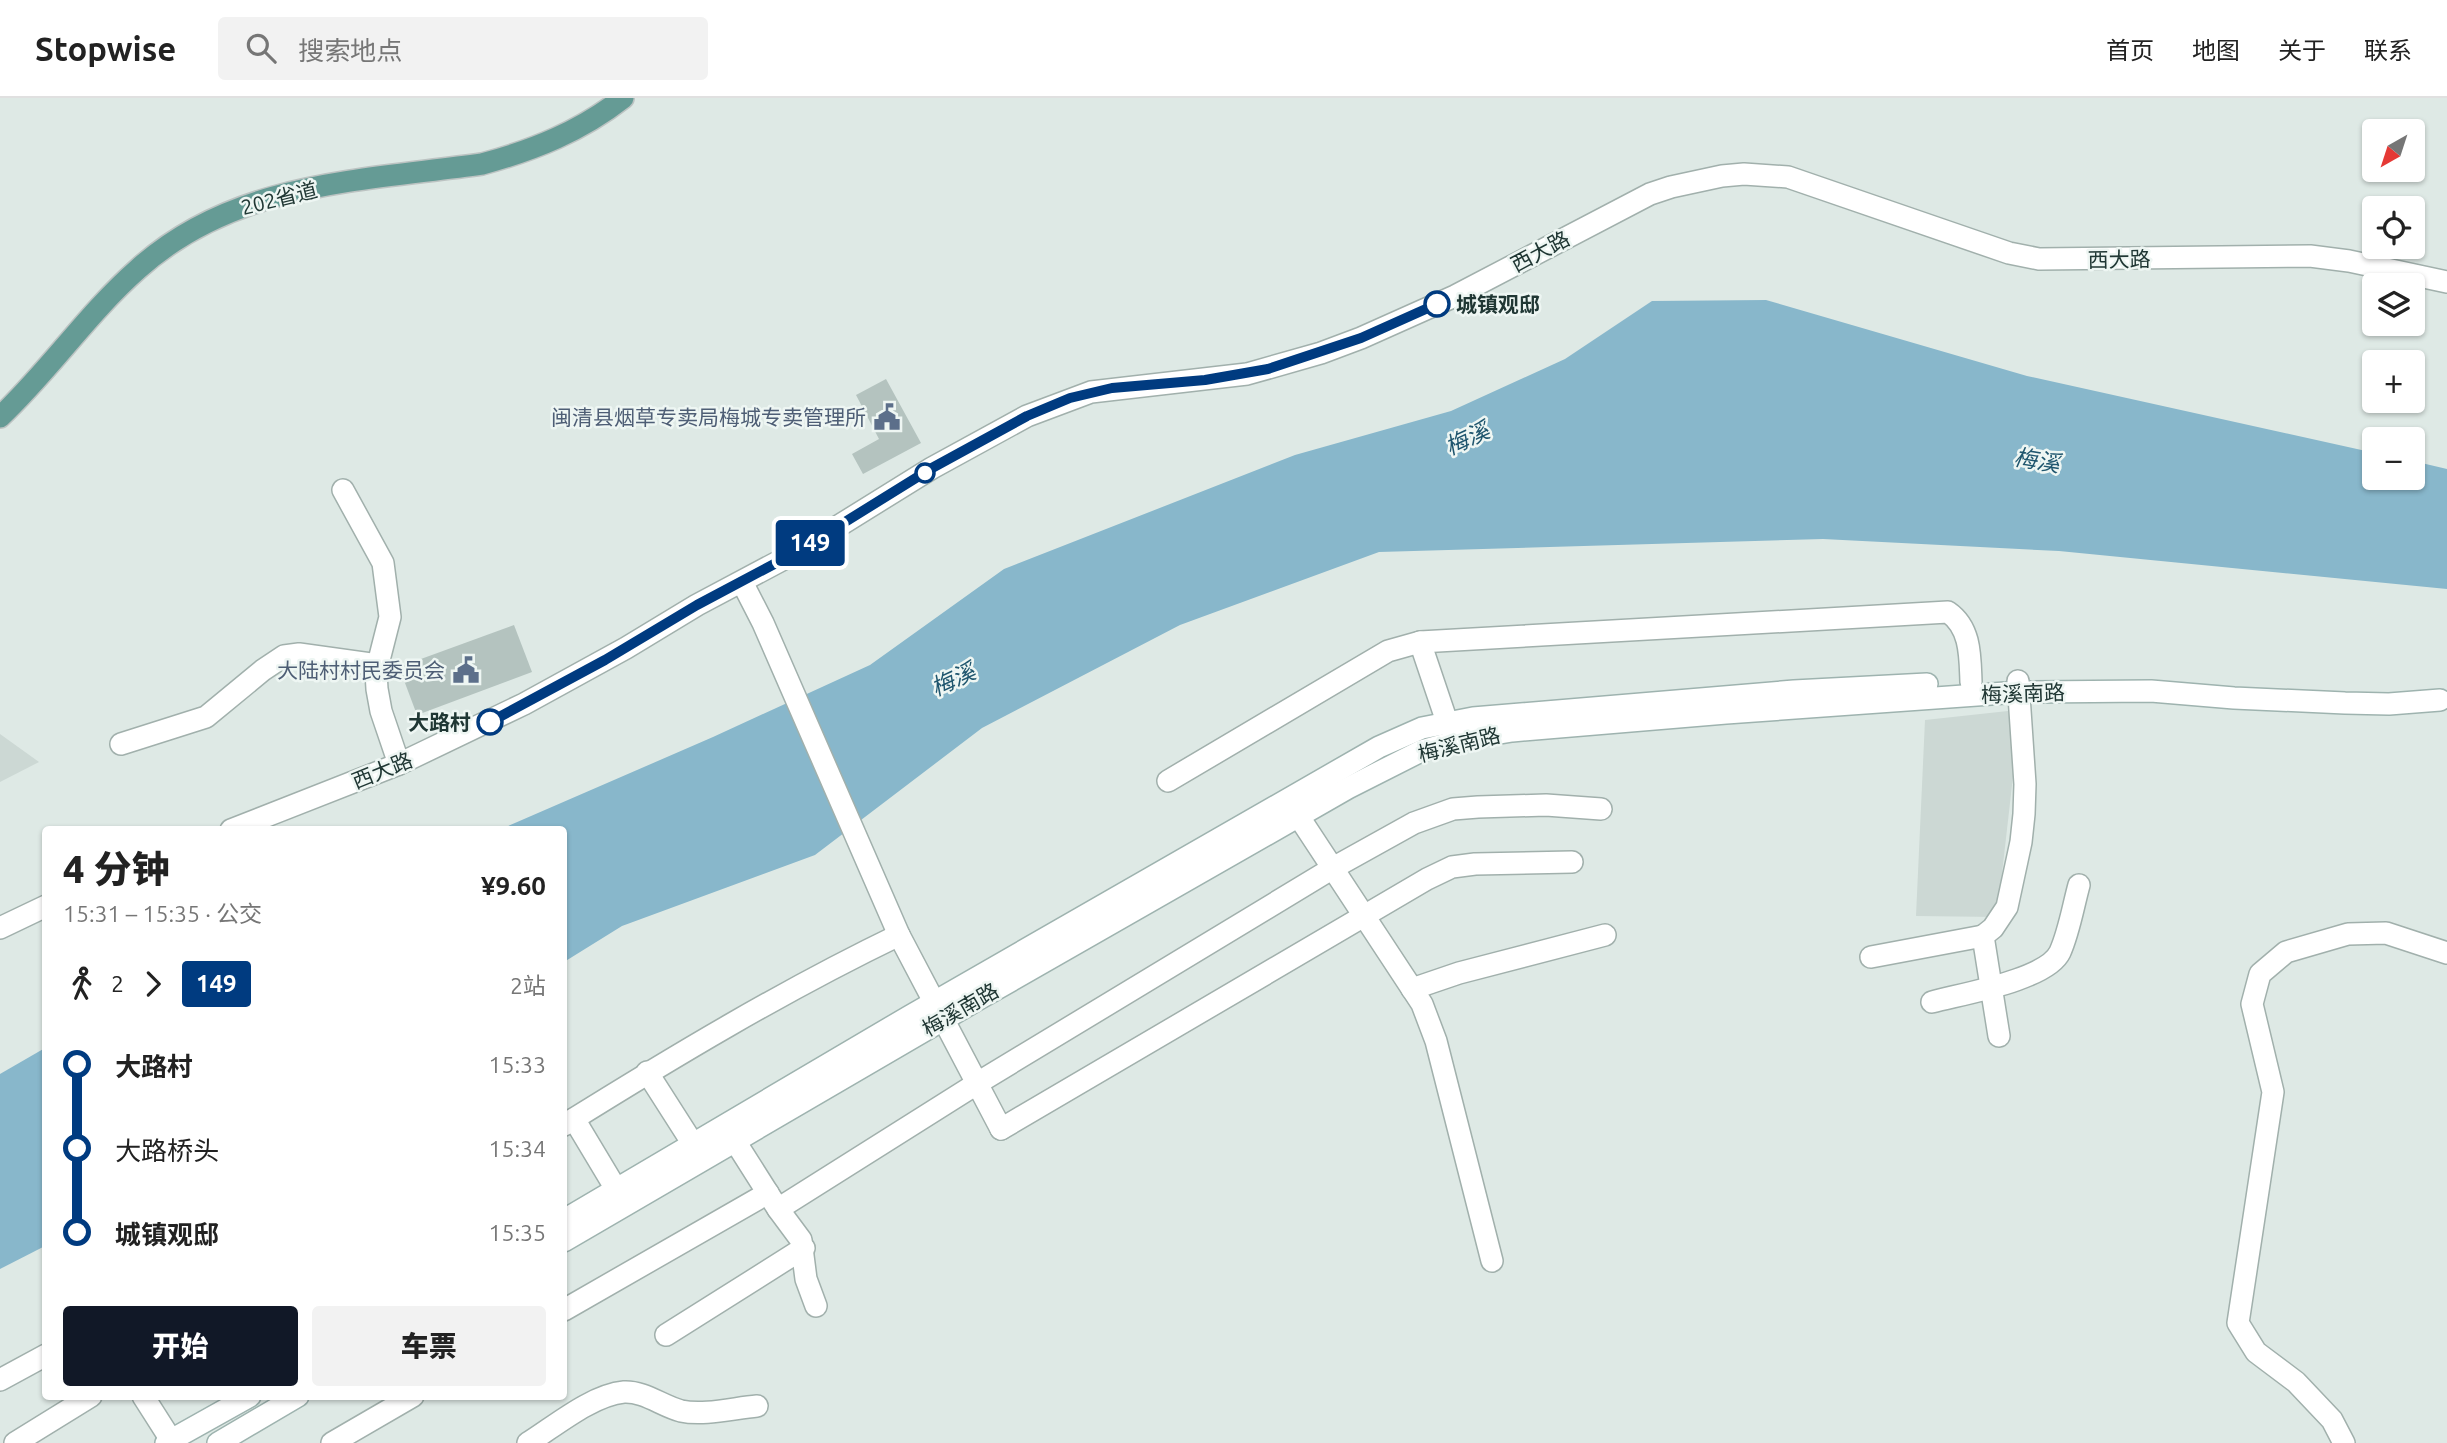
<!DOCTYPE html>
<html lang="zh">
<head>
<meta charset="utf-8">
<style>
	:root { --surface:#fff; --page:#f2f2f2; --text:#222; --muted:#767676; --line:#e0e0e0; --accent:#111827 }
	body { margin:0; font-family:Ubuntu,"Noto Sans SC",sans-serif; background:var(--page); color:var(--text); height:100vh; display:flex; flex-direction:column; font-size:26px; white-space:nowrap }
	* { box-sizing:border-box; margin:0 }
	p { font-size:23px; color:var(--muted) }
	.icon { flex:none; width:38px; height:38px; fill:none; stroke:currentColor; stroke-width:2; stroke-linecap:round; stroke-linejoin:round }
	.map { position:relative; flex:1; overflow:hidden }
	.details { position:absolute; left:42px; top:728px; width:525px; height:574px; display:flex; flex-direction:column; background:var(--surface); border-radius:7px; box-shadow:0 2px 5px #0004 }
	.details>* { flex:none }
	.badge { padding:0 14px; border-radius:5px; font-size:24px; line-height:46px }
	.needle { width:46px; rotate:219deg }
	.tools { position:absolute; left:2362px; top:21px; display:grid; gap:14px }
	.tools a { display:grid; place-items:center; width:63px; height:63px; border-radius:7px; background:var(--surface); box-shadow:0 2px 5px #0004; font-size:35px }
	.map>.badge { position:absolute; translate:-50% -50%; box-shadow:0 0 0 4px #fff }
	.legs { display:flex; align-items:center; gap:10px; height:77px; padding:0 21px; font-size:23px }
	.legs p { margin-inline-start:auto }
	.overview { display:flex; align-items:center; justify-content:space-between; height:119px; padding:0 21px }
	h1 { font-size:38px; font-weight:800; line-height:52px }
	.button { display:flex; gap:14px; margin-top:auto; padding:14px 21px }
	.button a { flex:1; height:80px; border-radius:7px; background:var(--accent); color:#fff; font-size:28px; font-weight:800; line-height:80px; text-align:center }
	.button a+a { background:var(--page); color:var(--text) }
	ul { padding:0 21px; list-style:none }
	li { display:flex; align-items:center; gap:24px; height:84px; font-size:26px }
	li i { display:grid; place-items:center; width:10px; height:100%; margin:0 9px; background:currentColor }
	li i::after { content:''; width:18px; height:18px; margin:-9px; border:5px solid; border-radius:50%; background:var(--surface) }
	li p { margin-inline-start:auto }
	li:first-child i { background:linear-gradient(#0000 50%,currentColor 0) }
	li:last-child i { background:linear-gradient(currentColor 50%,#0000 0) }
	header { display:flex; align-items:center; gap:42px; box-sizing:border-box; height:98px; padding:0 35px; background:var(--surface); border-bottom:2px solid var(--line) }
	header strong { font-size:33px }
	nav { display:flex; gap:38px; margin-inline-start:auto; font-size:24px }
	.search { width:490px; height:63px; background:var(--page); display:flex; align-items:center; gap:18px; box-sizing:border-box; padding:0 24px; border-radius:7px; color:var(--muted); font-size:26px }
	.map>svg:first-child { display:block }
</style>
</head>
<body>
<header>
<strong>Stopwise</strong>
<div class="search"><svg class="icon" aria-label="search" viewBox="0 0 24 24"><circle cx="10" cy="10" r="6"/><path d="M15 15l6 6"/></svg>搜索地点</div>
<nav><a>首页</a><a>地图</a><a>关于</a><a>联系</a></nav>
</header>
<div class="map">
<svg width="2447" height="1345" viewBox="0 0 2447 1345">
	<rect width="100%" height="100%" fill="#dee9e5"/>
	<g fill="#ccd8d4">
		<path d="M 2008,613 L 2012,629 L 2014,670 L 1997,819 L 1916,818 L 1925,622 Z"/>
		<path d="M 0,636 L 39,664 L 0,684 Z"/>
	</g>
	<g fill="#88b7cb">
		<path d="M 1766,202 L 2027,278 L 2375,355 L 2375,380 L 2413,380 L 2413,363 L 2447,371 L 2447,491 L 2059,453 L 1823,441 L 1379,454 L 1180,527 L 982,630 L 815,757 L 622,828 L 564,864 L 564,732 L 499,732 L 713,639 L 870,567 L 1004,471 L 1295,357 L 1451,313 L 1565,261 L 1652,203 Z"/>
		<path d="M 45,950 L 45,1148 L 0,1171 L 0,976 Z"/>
	</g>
	<g fill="#b4c3bf">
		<path d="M 886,281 L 921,345 L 863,376 L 852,356 L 879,341 L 856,297 Z"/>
		<path d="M 514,527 L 532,574 L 417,617 L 399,569 Z"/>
	</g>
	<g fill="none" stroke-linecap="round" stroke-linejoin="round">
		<defs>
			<g id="minor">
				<path d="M 343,392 L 383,465 L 390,519 L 376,574 L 377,591 L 381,613 L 399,666"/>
				<path d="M 1420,544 L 1447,624"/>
				<path d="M 121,646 L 206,619 L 263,572 L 284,558 L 299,556 L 378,567"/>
				<path d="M 1168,683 L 1388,553 L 1420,544 L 1948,514 C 1971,530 1970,558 1971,584"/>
				<path d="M 1299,719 L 1422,906 L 1436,943 L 1492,1163"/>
				<path d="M 1871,859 L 1983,838"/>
				<path d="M 1412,891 L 1459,875 L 1605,837"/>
				<path d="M 1932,904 C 1961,896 2047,882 2060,854 C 2069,834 2073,809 2079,787"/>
				<path d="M 1999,938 L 1983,838 L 1993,830 L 2007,809 L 2021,744 L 2024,716 L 2025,686 L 2018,583"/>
				<path d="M 647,974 L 693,1046"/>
				<path d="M 574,1021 L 616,1091"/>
				<path d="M 564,1027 C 673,959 783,893 899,837"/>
				<path d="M 726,1029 L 778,1111 L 981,983 L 1333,770 L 1414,725 L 1453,711 L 1478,709 L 1546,707 L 1601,711"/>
				<path d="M 1001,1031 L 1427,781 L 1452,769 L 1475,766 L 1572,764"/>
				<path d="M 778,1111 L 801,1142 L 806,1181 L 816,1208"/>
				<path d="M 564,1212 L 768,1095"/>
				<path d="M 666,1237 L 804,1150"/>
				<path d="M 0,1282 L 46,1257"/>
				<path d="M 143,1298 L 171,1342"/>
				<path d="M 15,1345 L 91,1298"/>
				<path d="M 332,1345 L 413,1298"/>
				<path d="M 528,1345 C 555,1328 592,1297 624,1294 C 644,1293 662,1308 681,1313 C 704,1318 734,1310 757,1308"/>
				<path d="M 2344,1345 L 2332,1322 L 2296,1284 L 2256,1254 L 2238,1225 L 2273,994 L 2252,906 L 2260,876 L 2286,854 L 2348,836 L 2386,835 L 2447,855"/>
			</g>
			<g id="tertiary">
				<path d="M 742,484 L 763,525 L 899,837 L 1001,1031"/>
				<path d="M 231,732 L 399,666 L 524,606 L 626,550 L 697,507 L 795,455 L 932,370 L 1027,318 L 1091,294 L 1247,276 L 1321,255 L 1361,240 L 1455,198 L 1650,96 L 1671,89 L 1722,78 L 1744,76 L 1788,79 L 2009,155 L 2039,161 L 2310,158 L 2349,163 L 2447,184"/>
				<path d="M 0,830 L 46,808"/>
			</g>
			<g id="secondary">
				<path d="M 564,1122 L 910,918 L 1379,649 L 1422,630 L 1473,620 L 1794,593 L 1927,586"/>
				<path d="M 564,1143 L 977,902 L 1348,690 L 1421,653 L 1464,641 L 1512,633 L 1726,615 L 2019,594 L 2151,593 L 2234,600 L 2345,605 L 2389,606 L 2440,602"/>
				<path d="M 166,1345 L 250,1298"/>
				<path d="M 218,1345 L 298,1298"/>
			</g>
			<path id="primary" d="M 0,319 C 49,273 87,216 138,171 C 234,84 361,83 482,66 C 534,52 581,33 623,0"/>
		</defs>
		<use href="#minor" stroke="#a1b0ac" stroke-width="24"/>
		<use href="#tertiary" stroke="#a1b0ac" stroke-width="24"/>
		<use href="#secondary" stroke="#9eb3af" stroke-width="24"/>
		<use href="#primary" stroke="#bcc3c2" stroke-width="24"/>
		<use href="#minor" stroke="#fff" stroke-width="21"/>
		<use href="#tertiary" stroke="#fff" stroke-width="21"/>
		<use href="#secondary" stroke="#fff" stroke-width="21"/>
		<use href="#primary" stroke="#659b95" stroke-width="21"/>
	</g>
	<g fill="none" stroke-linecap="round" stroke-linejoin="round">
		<defs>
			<path id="line-1" d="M 490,624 L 605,562 L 697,507 L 795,455 L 932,370 L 1027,318 L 1070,300 L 1112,290 L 1205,282 L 1268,271 L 1361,240 L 1437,206"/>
		</defs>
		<use href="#line-1" stroke="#fff" stroke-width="16"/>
		<use href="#line-1" stroke="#003b80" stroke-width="10"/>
	</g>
	<defs>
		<symbol id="civic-bare" viewBox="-9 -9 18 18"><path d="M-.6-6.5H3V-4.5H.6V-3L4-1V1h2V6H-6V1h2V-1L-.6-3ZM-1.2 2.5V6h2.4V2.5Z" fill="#5c6f8a" stroke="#eef6f3" stroke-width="2.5" paint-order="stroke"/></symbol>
	</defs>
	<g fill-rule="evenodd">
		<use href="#civic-bare" x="868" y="300" width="38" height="38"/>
		<use href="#civic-bare" x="447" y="553" width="38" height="38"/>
	</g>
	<g fill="#fff" stroke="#003b80" stroke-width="3.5">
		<circle cx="1437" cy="206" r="12"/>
		<circle cx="925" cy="375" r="9"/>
		<circle cx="490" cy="624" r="12"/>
	</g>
	<g text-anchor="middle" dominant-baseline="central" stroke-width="5" stroke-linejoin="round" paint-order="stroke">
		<g font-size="21" fill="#203734" stroke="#eef6f3">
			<text transform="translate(279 100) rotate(-14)">202省道</text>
			<text transform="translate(1540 153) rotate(-28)">西大路</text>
			<text transform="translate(2119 161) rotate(-1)">西大路</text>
			<text transform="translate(2023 595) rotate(-2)">梅溪南路</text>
			<text transform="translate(1459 646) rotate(-14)">梅溪南路</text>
			<text transform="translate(382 672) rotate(-22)">西大路</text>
			<text transform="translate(960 911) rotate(-30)">梅溪南路</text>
		</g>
		<g font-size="21" font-weight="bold" fill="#203734" stroke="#eef6f3" text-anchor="start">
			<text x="1456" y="206">城镇观邸</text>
			<text x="471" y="624" text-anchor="end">大路村</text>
		</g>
		<g font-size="21" fill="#4e5e75" stroke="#eef6f3" text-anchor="end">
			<text x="866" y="319">闽清县烟草专卖局梅城专卖管理所</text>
			<text x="445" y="572">大陆村村民委员会</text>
		</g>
		<g font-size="23" font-style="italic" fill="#1f566e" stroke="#eef6f3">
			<text transform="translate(1467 340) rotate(-25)">梅溪</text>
			<text transform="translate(2037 362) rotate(9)">梅溪</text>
			<text transform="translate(953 581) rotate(-25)">梅溪</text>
		</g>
	</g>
</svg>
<div class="tools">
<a><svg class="needle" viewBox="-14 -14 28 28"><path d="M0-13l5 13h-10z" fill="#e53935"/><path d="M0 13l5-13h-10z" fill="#767676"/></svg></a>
<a><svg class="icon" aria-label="locate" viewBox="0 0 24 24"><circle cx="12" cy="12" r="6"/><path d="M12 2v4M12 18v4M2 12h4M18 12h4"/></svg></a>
<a><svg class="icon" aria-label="layers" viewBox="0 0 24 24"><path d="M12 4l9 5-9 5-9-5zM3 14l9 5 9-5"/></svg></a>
<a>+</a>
<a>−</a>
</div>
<b class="badge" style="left:810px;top:445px;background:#003b80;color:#fff">149</b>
<section class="details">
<div class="overview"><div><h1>4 分钟</h1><p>15:31 – 15:35 · 公交</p></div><b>¥9.60</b></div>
<div class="legs"><svg class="icon" aria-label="walk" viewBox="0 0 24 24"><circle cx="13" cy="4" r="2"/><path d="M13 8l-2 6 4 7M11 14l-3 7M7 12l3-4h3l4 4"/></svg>2<svg class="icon" aria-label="forward" viewBox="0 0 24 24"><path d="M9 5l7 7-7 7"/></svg><b class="badge" style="background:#003b80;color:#fff">149</b><p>2站</p></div>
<ul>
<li><i style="color:#003b80"></i><b>大路村</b><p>15:33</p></li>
<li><i style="color:#003b80"></i><span>大路桥头</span><p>15:34</p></li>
<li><i style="color:#003b80"></i><b>城镇观邸</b><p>15:35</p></li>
</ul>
<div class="button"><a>开始</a><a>车票</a></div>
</section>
</div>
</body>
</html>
